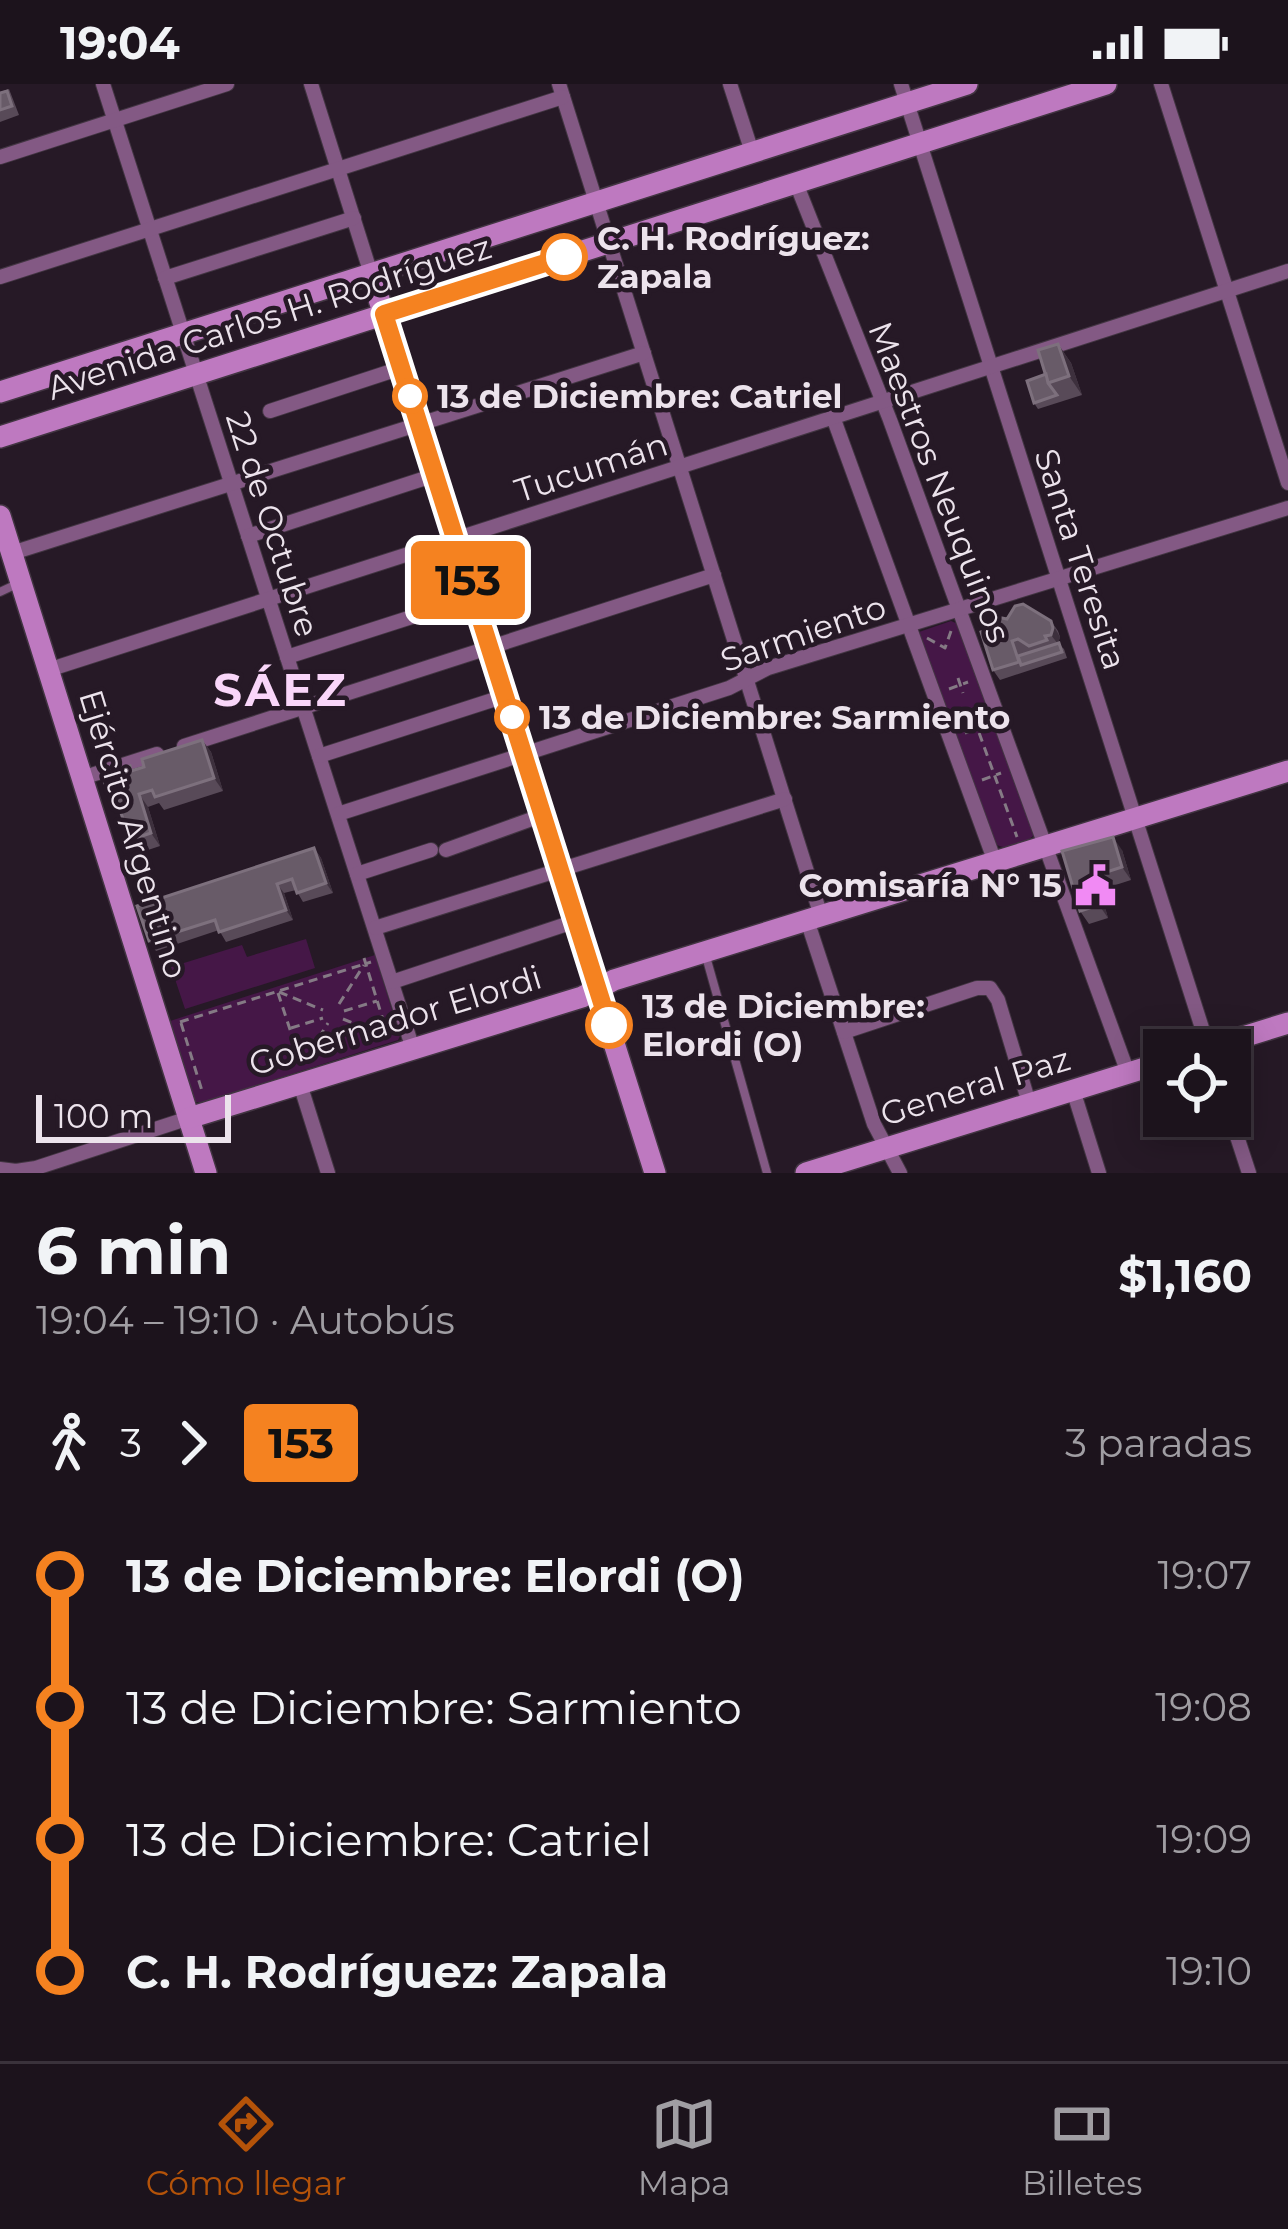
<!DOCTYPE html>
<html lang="es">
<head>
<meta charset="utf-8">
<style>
	:root { --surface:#1c131c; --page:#251c25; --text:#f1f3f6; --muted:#a09ea3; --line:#3a323b; --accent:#b45309 }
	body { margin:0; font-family:Montserrat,sans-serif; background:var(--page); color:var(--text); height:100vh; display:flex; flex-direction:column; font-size:45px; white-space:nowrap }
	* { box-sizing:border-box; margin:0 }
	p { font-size:39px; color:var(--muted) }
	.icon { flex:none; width:66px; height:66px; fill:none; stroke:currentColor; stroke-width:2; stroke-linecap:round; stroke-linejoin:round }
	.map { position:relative; height:1089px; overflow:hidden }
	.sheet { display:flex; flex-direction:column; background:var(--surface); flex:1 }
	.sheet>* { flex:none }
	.badge { padding:0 24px; border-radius:9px; font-size:42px; line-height:78px }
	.fabs { position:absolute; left:1143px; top:945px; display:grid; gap:24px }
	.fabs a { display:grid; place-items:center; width:108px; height:108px; border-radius:0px; background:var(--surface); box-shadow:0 6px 30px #0003,0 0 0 3px var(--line); font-size:60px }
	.scale { position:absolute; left:36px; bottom:30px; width:195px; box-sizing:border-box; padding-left:12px; border:6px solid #ece3ec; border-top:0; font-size:33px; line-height:42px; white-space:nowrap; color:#ece3ec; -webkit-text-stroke:9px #261926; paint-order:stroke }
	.map>.badge { position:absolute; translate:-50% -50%; box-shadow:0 0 0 6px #fff }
	.legs { display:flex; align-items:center; gap:18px; height:132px; padding:0 36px; font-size:39px }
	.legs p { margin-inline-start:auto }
	.overview { display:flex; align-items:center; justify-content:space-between; height:204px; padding:0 36px }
	h1 { font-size:66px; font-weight:700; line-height:90px }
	ul { padding:0 36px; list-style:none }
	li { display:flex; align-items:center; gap:42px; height:132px; font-size:45px }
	li i { display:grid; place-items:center; width:18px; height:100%; margin:0 15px; background:currentColor }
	li i::after { content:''; width:30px; height:30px; margin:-15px; border:9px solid; border-radius:50%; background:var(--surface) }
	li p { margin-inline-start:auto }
	li:first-child i { background:linear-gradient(#0000 50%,currentColor 0) }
	li:last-child i { background:linear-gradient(currentColor 50%,#0000 0) }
	.status { display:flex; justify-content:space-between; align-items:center; height:84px; padding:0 60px; background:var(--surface); direction:ltr }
	.status svg { height:33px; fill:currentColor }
	.tabs { display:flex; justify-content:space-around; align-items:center; height:168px; border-top:3px solid var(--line); background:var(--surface); font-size:33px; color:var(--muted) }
	.tabs a { display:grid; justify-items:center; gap:6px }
	.tabs .on { color:var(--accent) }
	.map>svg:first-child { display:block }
</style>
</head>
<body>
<div class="status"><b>19:04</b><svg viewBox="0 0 49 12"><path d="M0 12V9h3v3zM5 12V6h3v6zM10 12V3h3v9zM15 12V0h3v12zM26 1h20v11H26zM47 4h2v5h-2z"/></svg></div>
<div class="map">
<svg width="1288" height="1089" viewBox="0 0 1288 1089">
	<rect width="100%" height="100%" fill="#261926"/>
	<g fill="#451747">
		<path d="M 951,537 L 958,540 L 1033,745 L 1033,752 C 1023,761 1004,769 993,758 L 919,548 Z"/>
		<path d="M 306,855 L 315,884 L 185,925 L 171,883 L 242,861 L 247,873 Z"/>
		<path d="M 375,871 L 400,952 L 398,956 L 204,1018 L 196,1018 L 192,1015 L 167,938 Z"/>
	</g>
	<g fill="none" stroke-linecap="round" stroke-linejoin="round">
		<defs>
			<g id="lane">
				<path d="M 0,508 L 19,499"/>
				<path d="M 705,869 L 767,1089"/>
			</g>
			<g id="street">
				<path d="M 103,0 L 413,965"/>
				<path d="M 311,0 L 371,190"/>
				<path d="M 559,0 L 821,832"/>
				<path d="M 730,0 L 752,68"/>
				<path d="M 901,0 L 1209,966"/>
				<path d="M 1161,0 L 1288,399"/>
				<path d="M 0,73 L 227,0"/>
				<path d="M 796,99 L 890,336 L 1128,989"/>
				<path d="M 0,193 L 563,13"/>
				<path d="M 165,194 L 354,134"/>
				<path d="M 270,327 L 401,284"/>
				<path d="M 833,333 L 995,778"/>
				<path d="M 248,452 L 435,391"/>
				<path d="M 12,469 L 644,269"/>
				<path d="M 287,573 L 474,513"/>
				<path d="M 48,586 L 1288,187"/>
				<path d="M 184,662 L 714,491"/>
				<path d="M 319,672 L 505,612"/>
				<path d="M 82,694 L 157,670"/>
				<path d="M 338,730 L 729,604 L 768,584 L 1288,424"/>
				<path d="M 446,766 L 543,731"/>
				<path d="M 357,790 L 431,766"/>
				<path d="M 807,836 L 874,1040 L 900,1089"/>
				<path d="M 375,844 L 785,715"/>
				<path d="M 392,898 L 576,837"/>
				<path d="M 844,948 L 977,904 L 990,904 L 998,916 L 1029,1019"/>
				<path d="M 300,1000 L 328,1089"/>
				<path d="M 1073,1006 L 1099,1089"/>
				<path d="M 1230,1031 L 1249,1089"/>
				<path d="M 0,1085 L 16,1087 L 36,1084 L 189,1034"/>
			</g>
			<g id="secondary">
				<path d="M 371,190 L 655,1089"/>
				<path d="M 0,308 L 967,0"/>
				<path d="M 0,353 L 1106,0"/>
				<path d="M 0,432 L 206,1089"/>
				<path d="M 1201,966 L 1288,939"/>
				<path d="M 189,1034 L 582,913 L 614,896 L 1288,687"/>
				<path d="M 806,1089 L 1164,978"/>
			</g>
		</defs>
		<use href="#lane" stroke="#423542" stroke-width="10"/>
		<use href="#street" stroke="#423542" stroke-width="16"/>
		<use href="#secondary" stroke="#423542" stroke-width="24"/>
		<g stroke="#857a85" stroke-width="3" stroke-dasharray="9 6" stroke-linecap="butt">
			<path d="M 927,554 L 945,564 L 951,547"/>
			<path d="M 958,594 L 963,609"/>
			<path d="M 949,605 L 968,598"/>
			<path d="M 974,635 L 1017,753"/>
			<path d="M 965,649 L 984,641"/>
			<path d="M 982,696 L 1001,689"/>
			<path d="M 364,874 L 388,952"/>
			<path d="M 279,908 L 323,926"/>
			<path d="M 278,909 L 301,979"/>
			<path d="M 339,920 L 364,881"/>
			<path d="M 344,927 L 377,917"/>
			<path d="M 343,935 L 386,953"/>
			<path d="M 180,938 L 371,878"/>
			<path d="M 181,939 L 203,1010"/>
			<path d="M 291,944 L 323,934"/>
			<path d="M 303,979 L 328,939"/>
		</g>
		<use href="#lane" stroke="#835984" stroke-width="8"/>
		<use href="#street" stroke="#835984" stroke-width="14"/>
		<use href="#secondary" stroke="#be79c0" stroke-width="21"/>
	</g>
	<g fill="#584a58">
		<path d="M 9,5 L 19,31 L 0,38 L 0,8 Z"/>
		<path d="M 1058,260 L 1071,279 L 1082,311 L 1038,325 L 1034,319 Z"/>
		<path d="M 1007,535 L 1051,537 L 1058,547 L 1060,553 L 1058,559 L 1064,565 L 1067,574 L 1000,596 L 993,586 L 998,555 L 1004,553 Z"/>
		<path d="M 202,656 L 211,668 L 223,707 L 164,726 L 159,719 L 148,723 L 160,762 L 139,769 L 130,756 L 122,731 L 112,719 L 133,687 Z"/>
		<path d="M 314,764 L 321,774 L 333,809 L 303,818 L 296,806 L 284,809 L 293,836 L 226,858 L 219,846 L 156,867 L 149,857 Z"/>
		<path d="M 1122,766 L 1131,796 L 1100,806 L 1108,834 L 1089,840 L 1080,827 L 1062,767 Z"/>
	</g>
	<g fill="#3d303d">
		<path d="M 1058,260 L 1071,279 L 1082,311 L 1069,292 Z"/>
		<path d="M 1051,537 L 1060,553 L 1058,560 L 1051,551 Z"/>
		<path d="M 202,656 L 211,668 L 223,707 L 214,694 Z"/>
		<path d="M 139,710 L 148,723 L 160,762 L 151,749 Z"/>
		<path d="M 1113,753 L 1122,766 L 1131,796 L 1122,783 Z"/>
		<path d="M 314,764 L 321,774 L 333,809 L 326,799 Z"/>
		<path d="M 1091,793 L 1100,806 L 1108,834 L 1099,821 Z"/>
		<path d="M 277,800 L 284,809 L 293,836 L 286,826 Z"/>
	</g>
	<g fill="#685b68" stroke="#7d707d" stroke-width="3">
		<path d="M 7,7 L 12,22 L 0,26 L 0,9 Z"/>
		<path d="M 1058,260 L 1069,292 L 1048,299 L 1038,266 Z"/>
		<path d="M 1046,290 L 1048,299 L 1057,311 L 1034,319 L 1027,297 Z"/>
		<path d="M 1023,520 L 1051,537 L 1053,544 L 1051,551 L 1045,552 L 1047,556 L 1029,562 L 1018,555 L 1012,557 L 1019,578 L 993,586 L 981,548 L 991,544 L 994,556 L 1004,553 L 997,533 L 1007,535 L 1015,522 Z"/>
		<path d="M 1059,559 L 1062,568 L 1021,581 L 1018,572 Z"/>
		<path d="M 202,656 L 214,694 L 155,713 L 152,706 L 139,710 L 151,749 L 130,756 L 117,717 L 112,719 L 104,697 L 110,695 L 108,689 L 130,682 L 131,687 L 144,683 L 142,675 Z"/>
		<path d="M 1113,753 L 1122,783 L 1091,793 L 1099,821 L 1080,827 L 1062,767 Z"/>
		<path d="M 314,764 L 326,799 L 297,809 L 292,795 L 277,800 L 286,826 L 219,848 L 215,836 L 149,857 L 137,822 Z"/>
	</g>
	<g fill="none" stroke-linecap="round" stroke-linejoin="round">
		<defs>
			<path id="line-1" d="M 564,173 L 384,230 L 609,941"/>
		</defs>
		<use href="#line-1" stroke="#fff" stroke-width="27"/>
		<use href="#line-1" stroke="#f58220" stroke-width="18"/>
	</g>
	<defs>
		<symbol id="civic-bare" viewBox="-9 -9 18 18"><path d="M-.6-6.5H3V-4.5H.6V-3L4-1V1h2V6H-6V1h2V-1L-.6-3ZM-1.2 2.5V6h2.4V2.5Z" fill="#f18af4" stroke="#261926" stroke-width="2.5" paint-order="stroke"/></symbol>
	</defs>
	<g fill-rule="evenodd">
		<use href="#civic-bare" x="1066" y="772" width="59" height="59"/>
	</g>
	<g fill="#fff" stroke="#f58220" stroke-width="6">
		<circle cx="564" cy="173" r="21"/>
		<circle cx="410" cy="312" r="15"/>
		<circle cx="512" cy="633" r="15"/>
		<circle cx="609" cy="941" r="21"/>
	</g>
	<g text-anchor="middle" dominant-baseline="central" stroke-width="9" stroke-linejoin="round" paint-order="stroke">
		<g font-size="33" font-weight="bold" fill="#ece3ec" stroke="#261926" text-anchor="start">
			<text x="597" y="154">C. H. Rodríguez:<tspan x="597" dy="38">Zapala</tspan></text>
			<text x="437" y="312">13 de Diciembre: Catriel</text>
			<text x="539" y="633">13 de Diciembre: Sarmiento</text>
			<text x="642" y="922">13 de Diciembre:<tspan x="642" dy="38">Elordi (O)</tspan></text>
		</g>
		<g font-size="33" fill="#ece3ec" stroke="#261926">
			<text transform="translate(269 233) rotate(-18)">Avenida Carlos H. Rodríguez</text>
			<text transform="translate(591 383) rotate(-18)">Tucumán</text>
			<text transform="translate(940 398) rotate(69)">Maestros Neuquinos</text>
			<text transform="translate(273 440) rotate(72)">22 de Octubre</text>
			<text transform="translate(1081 475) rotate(72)">Santa Teresita</text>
			<text transform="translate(803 549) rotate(-19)">Sarmiento</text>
			<text transform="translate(134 750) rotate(73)">Ejército Argentino</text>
			<text transform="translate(395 936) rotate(-17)">Gobernador Elordi</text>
			<text transform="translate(975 1002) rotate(-17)">General Paz</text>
		</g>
		<g font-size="33" font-weight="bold" fill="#ece3ec" stroke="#261926" text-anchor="end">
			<text x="1062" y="801">Comisaría N° 15</text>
		</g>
		<g font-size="45" font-weight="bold" letter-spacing="3" fill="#f9d6f9" stroke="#261926">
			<text x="281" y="605">SÁEZ</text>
		</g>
	</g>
</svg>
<div class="fabs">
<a><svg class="icon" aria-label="locate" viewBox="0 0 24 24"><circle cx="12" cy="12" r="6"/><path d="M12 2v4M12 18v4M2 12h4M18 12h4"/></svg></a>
</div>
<div class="scale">100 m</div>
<b class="badge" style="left:468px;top:496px;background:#f58220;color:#111">153</b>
</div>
<section class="sheet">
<div class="overview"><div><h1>6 min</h1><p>19:04 – 19:10 · Autobús</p></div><b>$1,160</b></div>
<div class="legs"><svg class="icon" aria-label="walk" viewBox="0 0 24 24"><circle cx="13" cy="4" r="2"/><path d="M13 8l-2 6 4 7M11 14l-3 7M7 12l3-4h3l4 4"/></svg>3<svg class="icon" aria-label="forward" viewBox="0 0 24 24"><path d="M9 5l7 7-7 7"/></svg><b class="badge" style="background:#f58220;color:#111">153</b><p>3 paradas</p></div>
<ul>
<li><i style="color:#f58220"></i><b>13 de Diciembre: Elordi (O)</b><p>19:07</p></li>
<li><i style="color:#f58220"></i><span>13 de Diciembre: Sarmiento</span><p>19:08</p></li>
<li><i style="color:#f58220"></i><span>13 de Diciembre: Catriel</span><p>19:09</p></li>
<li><i style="color:#f58220"></i><b>C. H. Rodríguez: Zapala</b><p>19:10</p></li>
</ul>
</section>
<nav class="tabs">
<a class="on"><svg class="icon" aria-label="directions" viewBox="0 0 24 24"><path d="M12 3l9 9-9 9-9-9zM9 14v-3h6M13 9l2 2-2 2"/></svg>Cómo llegar</a>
<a><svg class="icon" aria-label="map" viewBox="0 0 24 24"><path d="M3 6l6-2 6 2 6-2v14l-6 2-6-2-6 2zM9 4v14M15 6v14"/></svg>Mapa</a>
<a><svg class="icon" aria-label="tickets" viewBox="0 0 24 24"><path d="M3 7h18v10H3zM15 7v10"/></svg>Billetes</a>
</nav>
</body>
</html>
